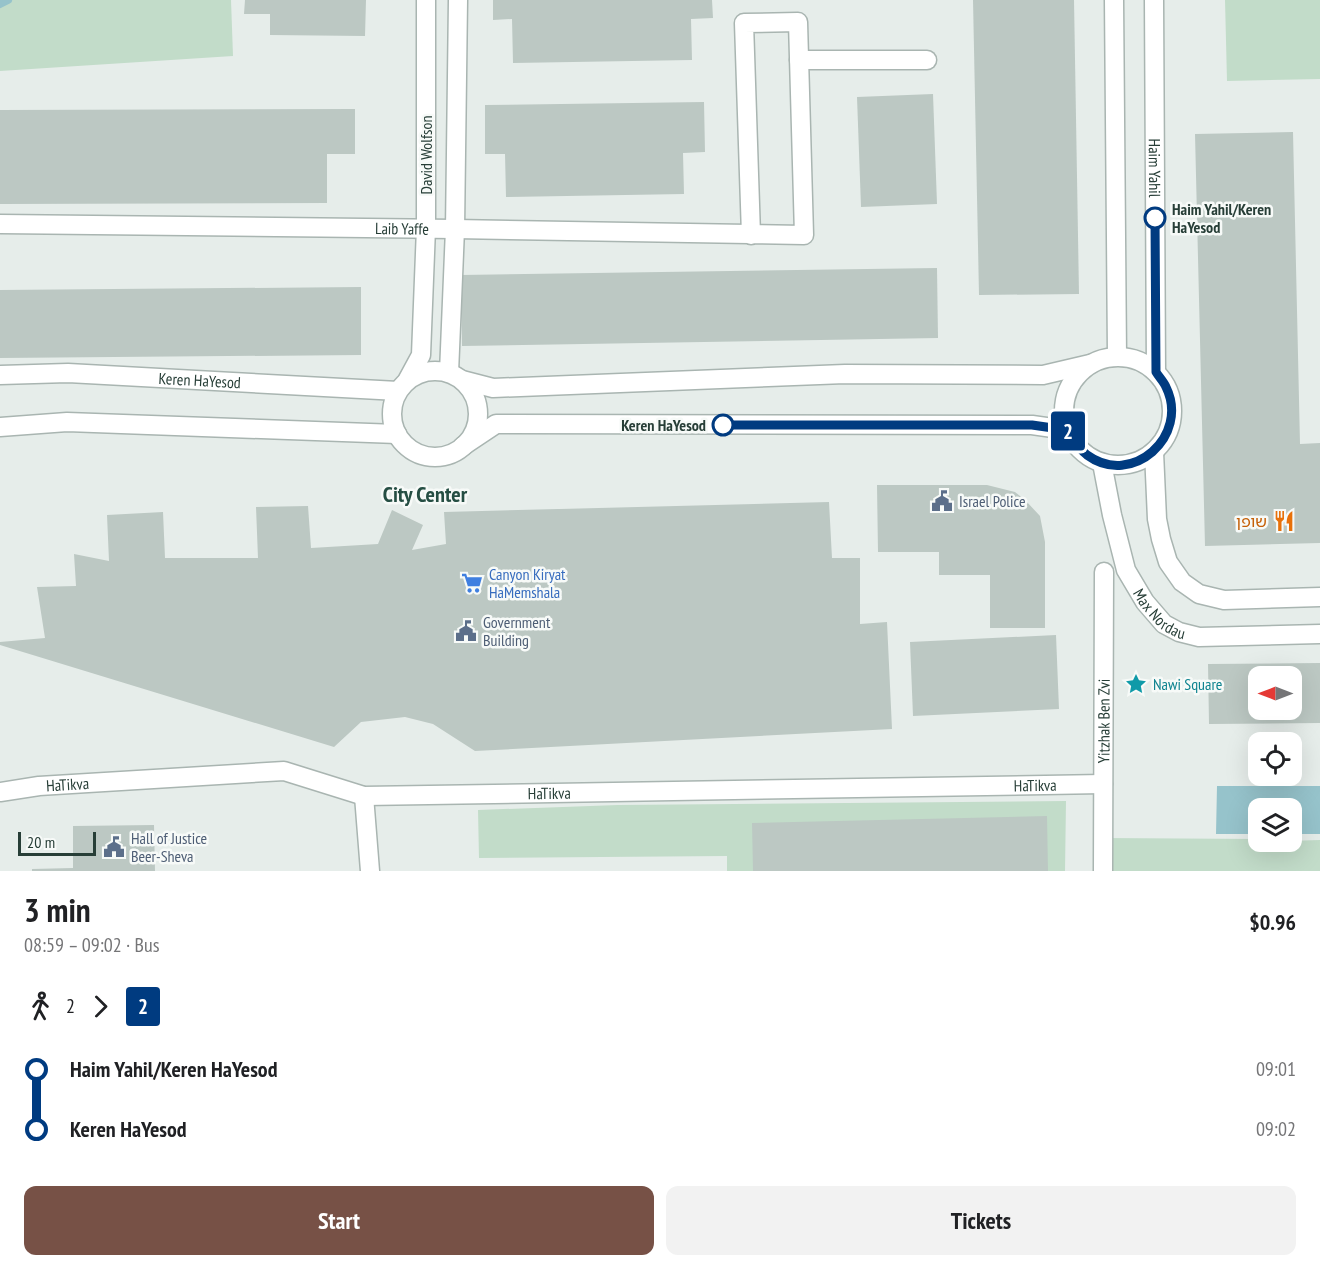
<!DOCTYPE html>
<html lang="en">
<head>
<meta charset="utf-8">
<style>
	:root { --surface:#fff; --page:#f2f2f2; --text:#202124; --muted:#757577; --accent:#775146 }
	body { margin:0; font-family:"PT Sans Narrow","Noto Sans Hebrew",sans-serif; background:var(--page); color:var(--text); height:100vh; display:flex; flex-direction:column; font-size:22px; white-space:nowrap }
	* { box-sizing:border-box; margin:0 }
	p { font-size:20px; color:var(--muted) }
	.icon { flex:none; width:33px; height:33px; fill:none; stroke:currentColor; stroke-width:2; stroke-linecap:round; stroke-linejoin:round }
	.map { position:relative; height:871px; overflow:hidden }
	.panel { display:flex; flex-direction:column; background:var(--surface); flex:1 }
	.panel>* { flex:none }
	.badge { padding:0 12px; border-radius:4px; font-size:21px; line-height:39px }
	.needle { width:39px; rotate:270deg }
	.controls { position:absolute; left:1248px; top:666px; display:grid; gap:12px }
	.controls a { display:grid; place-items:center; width:54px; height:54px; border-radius:12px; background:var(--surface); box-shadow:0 6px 24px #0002; font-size:30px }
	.scale { position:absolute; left:18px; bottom:15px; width:78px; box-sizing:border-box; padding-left:6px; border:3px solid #273e37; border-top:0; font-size:16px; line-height:21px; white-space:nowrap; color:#273e37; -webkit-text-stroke:4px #f7faf8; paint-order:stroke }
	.map>.badge { position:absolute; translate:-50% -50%; box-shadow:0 0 0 3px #fff }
	.legs { display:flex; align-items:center; gap:9px; height:66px; padding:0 24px; font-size:20px }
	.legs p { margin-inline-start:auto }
	.overview { display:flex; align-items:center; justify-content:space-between; height:102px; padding:0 24px }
	h1 { font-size:33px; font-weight:600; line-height:45px }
	.button { display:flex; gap:12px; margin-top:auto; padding:12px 24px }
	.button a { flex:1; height:69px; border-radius:12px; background:var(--accent); color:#fff; font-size:24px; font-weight:600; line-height:69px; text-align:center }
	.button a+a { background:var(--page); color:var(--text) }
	ul { padding:0 24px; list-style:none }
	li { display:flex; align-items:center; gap:21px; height:60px; font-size:22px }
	li i { display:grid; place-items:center; width:9px; height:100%; margin:0 8px; background:currentColor }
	li i::after { content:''; width:15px; height:15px; margin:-8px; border:4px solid; border-radius:50%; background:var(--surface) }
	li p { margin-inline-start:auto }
	li:first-child i { background:linear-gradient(#0000 50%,currentColor 0) }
	li:last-child i { background:linear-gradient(currentColor 50%,#0000 0) }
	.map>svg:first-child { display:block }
</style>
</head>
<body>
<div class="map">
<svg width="1320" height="871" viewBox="0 0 1320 871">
	<rect width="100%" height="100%" fill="#e6edea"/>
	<g fill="#c2dcc9">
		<path d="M 0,0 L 231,0 L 233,56 L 0,71 Z"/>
		<path d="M 1225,0 L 1320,0 L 1320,79 L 1227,81 Z"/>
		<path d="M 1066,801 L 1065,871 L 727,871 L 727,856 L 479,858 L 478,810 L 618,805 Z"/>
		<path d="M 1104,838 L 1258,839 L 1258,842 L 1320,840 L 1320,871 L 1103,871 Z"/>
	</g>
	<path fill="#96c3cb" d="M 1217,786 L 1320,786 L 1320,834 L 1292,834 L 1292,808 L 1258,808 L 1258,834 L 1216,834 Z"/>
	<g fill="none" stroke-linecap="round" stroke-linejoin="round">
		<path stroke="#96c3cb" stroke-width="8" d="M 0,4 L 8,0"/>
	</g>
	<g fill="#bcc8c3" fill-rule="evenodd">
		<path d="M 245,0 L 366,0 L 365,36 L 270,35 L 270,14 L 244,14 Z"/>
		<path d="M 493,0 L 712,0 L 713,18 L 691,19 L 692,60 L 513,63 L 512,19 L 493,20 Z"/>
		<path d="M 973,0 L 1074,0 L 1079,294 L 979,295 Z"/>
		<path d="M 933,94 L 937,204 L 861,207 L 857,97 Z"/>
		<path d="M 704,102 L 705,152 L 683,153 L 684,194 L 506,197 L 505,154 L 485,154 L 485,105 Z"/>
		<path d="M 355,109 L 355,154 L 327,154 L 327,203 L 0,204 L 0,110 Z"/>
		<path d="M 1293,132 L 1300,444 L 1320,443 L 1320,543 L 1205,546 L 1195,134 Z"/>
		<path d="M 937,268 L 938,338 L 462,346 L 461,275 Z"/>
		<path d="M 361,287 L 361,355 L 0,358 L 0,290 Z"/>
		<path d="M 877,485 L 987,485 L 1015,492 L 1026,501 L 1040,516 L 1045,542 L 1045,628 L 990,628 L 990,575 L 939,575 L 939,552 L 878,552 Z"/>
		<path d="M 829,502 L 832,558 L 860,558 L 860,624 L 887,622 L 892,729 L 475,751 L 433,724 L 405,717 L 361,722 L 334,747 L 0,645 L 0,642 L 45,638 L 37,587 L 76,586 L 74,554 L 109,561 L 107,515 L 163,512 L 165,558 L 258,558 L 256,507 L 308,506 L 311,548 L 378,544 L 392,510 L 423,525 L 412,550 L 446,544 L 444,512 Z"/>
		<path d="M 1056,635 L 1059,709 L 913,716 L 910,642 Z"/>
		<path d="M 1320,663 L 1320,723 L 1209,724 L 1208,664 ZM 1258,676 L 1292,676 L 1292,710 L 1258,710 Z"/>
		<path d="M 1047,816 L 1048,871 L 753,871 L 752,823 Z"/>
		<path d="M 154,825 L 155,871 L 32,871 L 32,869 L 73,868 L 73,826 Z"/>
	</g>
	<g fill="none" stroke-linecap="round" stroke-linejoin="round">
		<defs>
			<g id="minor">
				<path d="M 1114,0 L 1117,356"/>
				<path id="s1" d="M 1154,0 L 1156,372"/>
				<path d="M 799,60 L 927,60"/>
				<path id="s2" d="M 0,224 L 455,229 L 804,235 L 798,22 L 744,23 L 751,235"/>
				<circle cx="1118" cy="411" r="54"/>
				<circle cx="435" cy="414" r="43"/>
				<path d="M 449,373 L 455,229 L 458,0"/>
				<path id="s3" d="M 0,375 L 68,373 L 398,391"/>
				<path d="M 408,379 L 421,355 L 426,228 L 426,0"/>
				<path d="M 462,380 L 493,388 L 845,374 L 1043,375 L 1090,364"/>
				<path d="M 0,427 L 67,422 L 397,434"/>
				<path d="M 463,446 L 496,424 L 1032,425 L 1067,430"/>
				<path d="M 1154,452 L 1157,519 L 1161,539 L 1168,562 L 1182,582 L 1199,594 L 1224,600 L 1320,597"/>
				<path id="s4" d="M 1102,463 L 1112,515 L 1126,570 L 1145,602 L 1164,624 L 1179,632 L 1199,637 L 1320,634"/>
				<path id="s5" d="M 0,792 L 39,786 L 284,771 L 364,796 L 1103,784"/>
				<path d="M 364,796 L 370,871"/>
				<path id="s6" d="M 1103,871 L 1104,572"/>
			</g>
		</defs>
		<use href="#minor" stroke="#a9b5b1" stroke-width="21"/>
		<use href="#minor" stroke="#fff" stroke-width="18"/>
	</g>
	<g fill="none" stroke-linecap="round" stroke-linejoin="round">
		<defs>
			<path id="line-1" d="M 723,425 L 1032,425 L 1067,430 C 1073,439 1078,448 1087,455 C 1132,488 1190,436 1166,387 C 1164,382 1159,377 1156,372 L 1155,218"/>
		</defs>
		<use href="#line-1" stroke="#fff" stroke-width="14"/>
		<use href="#line-1" stroke="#003b80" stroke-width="9"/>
	</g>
	<defs>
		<symbol id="civic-bare" viewBox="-9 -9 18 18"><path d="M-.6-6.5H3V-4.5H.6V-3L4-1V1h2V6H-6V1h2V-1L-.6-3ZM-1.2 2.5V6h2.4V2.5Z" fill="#5c6f8a" stroke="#f7faf8" stroke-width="2.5" paint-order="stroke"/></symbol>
		<symbol id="restaurant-bare" viewBox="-9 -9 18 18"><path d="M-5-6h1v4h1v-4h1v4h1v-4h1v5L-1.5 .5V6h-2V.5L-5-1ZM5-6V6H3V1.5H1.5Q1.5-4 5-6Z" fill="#e8710a" stroke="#f7faf8" stroke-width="2.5" paint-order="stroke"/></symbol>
		<symbol id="supermarket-bare" viewBox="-9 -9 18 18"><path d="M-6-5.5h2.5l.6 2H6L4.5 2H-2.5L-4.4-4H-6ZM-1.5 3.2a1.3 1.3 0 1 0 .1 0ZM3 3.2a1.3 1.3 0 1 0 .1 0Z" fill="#3f7fe0" stroke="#f7faf8" stroke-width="2.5" paint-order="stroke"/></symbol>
		<symbol id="sight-bare" viewBox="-9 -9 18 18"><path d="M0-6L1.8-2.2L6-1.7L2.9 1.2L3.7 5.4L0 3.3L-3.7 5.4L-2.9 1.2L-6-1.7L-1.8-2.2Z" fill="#0f9aa8" stroke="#f7faf8" stroke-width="2.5" paint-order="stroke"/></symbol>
	</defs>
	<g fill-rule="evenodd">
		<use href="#civic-bare" x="927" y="486" width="30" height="30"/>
		<use href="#restaurant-bare" x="1269" y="506" width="30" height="30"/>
		<use href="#supermarket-bare" x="457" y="568" width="30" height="30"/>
		<use href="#civic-bare" x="451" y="616" width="30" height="30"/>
		<use href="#sight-bare" x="1121" y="669" width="30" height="30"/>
		<use href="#civic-bare" x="99" y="832" width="30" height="30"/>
	</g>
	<g fill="#fff" stroke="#003b80" stroke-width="3">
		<circle cx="1155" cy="218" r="10"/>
		<circle cx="723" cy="425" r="10"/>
	</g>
	<g text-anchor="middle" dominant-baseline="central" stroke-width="5" stroke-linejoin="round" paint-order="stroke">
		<g font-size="16" fill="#273e37" stroke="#f7faf8">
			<text transform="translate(426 155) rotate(-90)">David Wolfson</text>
			<text stroke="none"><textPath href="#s1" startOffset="168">Haim Yahil</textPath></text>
			<text stroke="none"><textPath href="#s2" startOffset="402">Laib Yaffe</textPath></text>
			<text stroke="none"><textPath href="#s3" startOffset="200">Keren HaYesod</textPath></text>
			<text stroke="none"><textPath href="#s4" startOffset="166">Max Nordau</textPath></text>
			<text stroke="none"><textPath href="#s6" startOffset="150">Yitzhak Ben Zvi</textPath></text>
			<text stroke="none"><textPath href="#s5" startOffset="68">HaTikva</textPath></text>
			<text stroke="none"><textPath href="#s5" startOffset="1040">HaTikva</textPath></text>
			<text stroke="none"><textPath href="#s5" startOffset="554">HaTikva</textPath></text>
		</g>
		<g font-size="16" font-weight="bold" fill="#273e37" stroke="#f7faf8" text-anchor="start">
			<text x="1172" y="209">Haim Yahil/Keren<tspan x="1172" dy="18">HaYesod</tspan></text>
			<text x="706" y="425" text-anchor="end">Keren HaYesod</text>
		</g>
		<g font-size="16" fill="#4e5e75" stroke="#f7faf8" text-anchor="start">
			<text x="959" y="501">Israel Police</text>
			<text x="483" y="622">Government<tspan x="483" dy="18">Building</tspan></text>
			<text x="131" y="838">Hall of Justice<tspan x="131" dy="18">Beer-Sheva</tspan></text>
		</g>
		<g font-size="16" fill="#c56008" stroke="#f7faf8" text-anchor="end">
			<text x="1267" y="521">שופן</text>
		</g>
		<g font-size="16" fill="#366cbe" stroke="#f7faf8" text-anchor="start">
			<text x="489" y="574">Canyon Kiryat<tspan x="489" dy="18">HaMemshala</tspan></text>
		</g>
		<g font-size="16" fill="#0d838f" stroke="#f7faf8" text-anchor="start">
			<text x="1153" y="684">Nawi Square</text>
		</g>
		<g font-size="22" font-weight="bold" fill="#254e43" stroke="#f7faf8">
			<text x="425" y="494">City Center</text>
		</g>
	</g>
</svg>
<div class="controls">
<a><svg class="needle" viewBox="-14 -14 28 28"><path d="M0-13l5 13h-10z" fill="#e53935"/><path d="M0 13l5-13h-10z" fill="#757577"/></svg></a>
<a><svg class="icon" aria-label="locate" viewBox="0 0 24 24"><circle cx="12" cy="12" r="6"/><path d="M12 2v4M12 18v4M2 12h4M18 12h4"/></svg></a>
<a><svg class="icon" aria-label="layers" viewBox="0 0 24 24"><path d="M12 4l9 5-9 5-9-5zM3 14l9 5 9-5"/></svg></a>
</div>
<div class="scale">20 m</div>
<b class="badge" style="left:1068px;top:431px;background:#003b80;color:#fff">2</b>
</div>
<section class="panel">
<div class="overview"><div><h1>3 min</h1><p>08:59 – 09:02 · Bus</p></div><b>$0.96</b></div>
<div class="legs"><svg class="icon" aria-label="walk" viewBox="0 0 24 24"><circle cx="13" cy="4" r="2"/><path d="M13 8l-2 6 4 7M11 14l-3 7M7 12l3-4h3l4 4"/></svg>2<svg class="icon" aria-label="forward" viewBox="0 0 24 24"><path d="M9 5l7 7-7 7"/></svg><b class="badge" style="background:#003b80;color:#fff">2</b></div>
<ul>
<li><i style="color:#003b80"></i><b>Haim Yahil/Keren HaYesod</b><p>09:01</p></li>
<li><i style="color:#003b80"></i><b>Keren HaYesod</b><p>09:02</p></li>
</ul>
<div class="button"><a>Start</a><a>Tickets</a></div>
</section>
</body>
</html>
